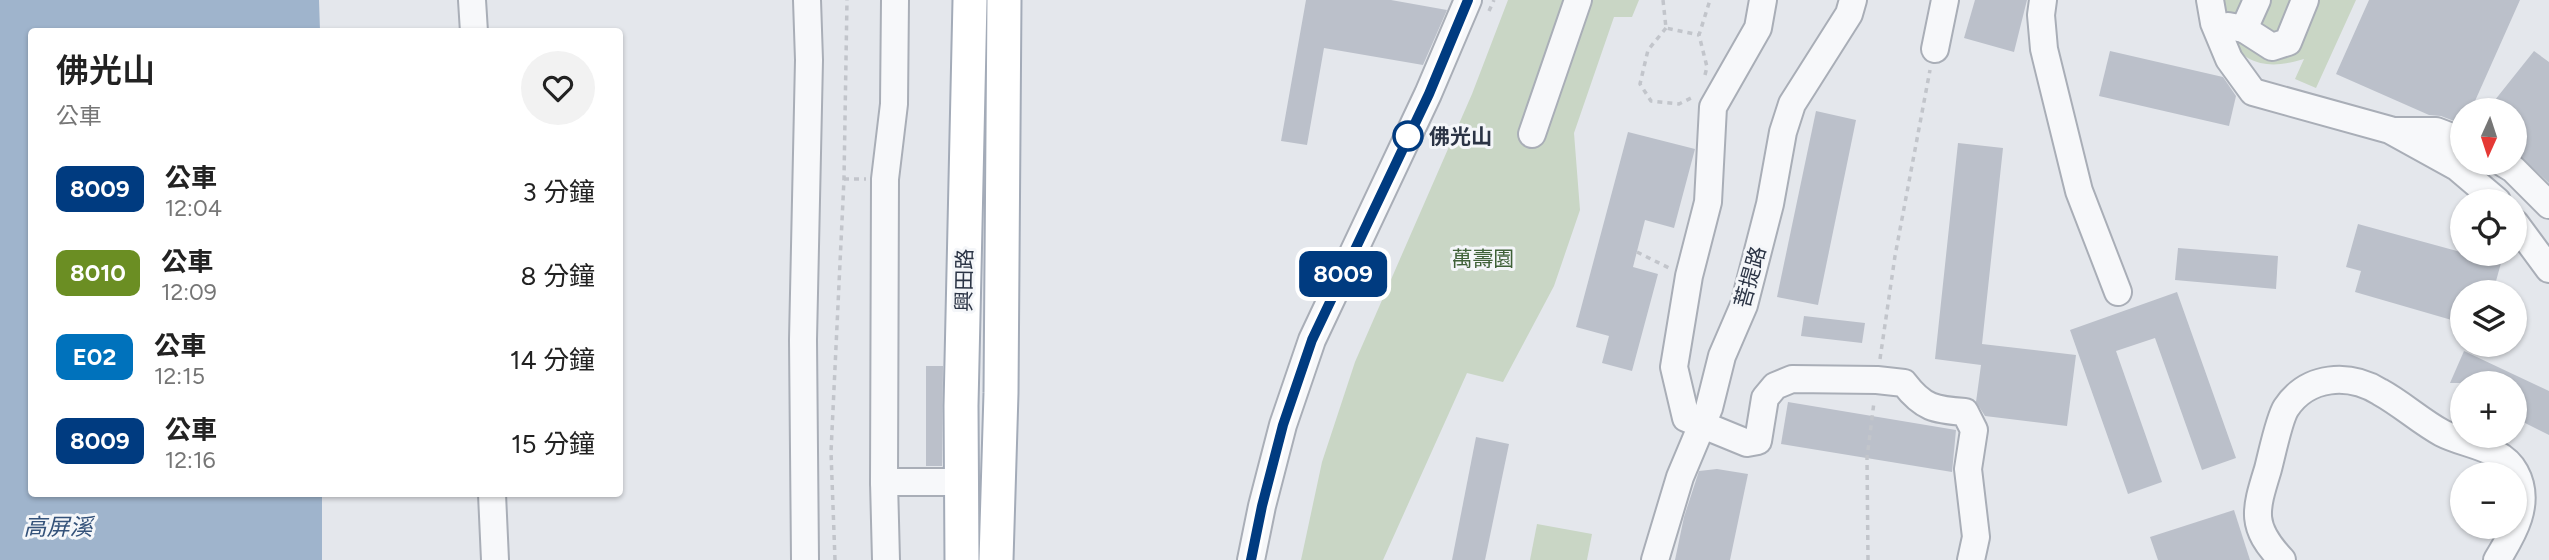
<!DOCTYPE html>
<html lang="zh-TW">
<head>
<meta charset="utf-8">
<style>
	:root { --surface:#fff; --page:#f2f2f2; --text:#222; --muted:#767676 }
	body { margin:0; font-family:Figtree,"Noto Sans TC",sans-serif; background:var(--page); color:var(--text); height:100vh; display:flex; flex-direction:column; font-size:26px; white-space:nowrap }
	* { box-sizing:border-box; margin:0 }
	p { font-size:23px; color:var(--muted) }
	.icon { flex:none; width:38px; height:38px; fill:none; stroke:currentColor; stroke-width:2; stroke-linecap:round; stroke-linejoin:round }
	.map { position:relative; flex:1; overflow:hidden }
	.sheet { position:absolute; left:28px; top:28px; width:595px; height:469px; display:flex; flex-direction:column; background:var(--surface); border-radius:7px; box-shadow:0 2px 5px #0004 }
	.sheet>* { flex:none }
	.badge { padding:0 14px; border-radius:10px; font-size:24px; line-height:46px }
	.needle { width:46px; rotate:183deg }
	.buttons { position:absolute; left:2450px; top:98px; display:grid; gap:14px }
	.buttons a { display:grid; place-items:center; width:77px; height:77px; border-radius:50%; background:var(--surface); box-shadow:0 2px 5px #0004; font-size:35px }
	.map>.badge { position:absolute; translate:-50% -50%; box-shadow:0 0 0 4px #fff }
	.round { display:grid; place-items:center; flex:none; width:74px; height:74px; border-radius:37px; background:var(--page) }
	.overview { display:flex; align-items:center; justify-content:space-between; height:119px; padding:0 28px }
	h1 { font-size:33px; font-weight:600; line-height:52px }
	ul { padding:0; list-style:none }
	li { display:flex; align-items:center; gap:21px; height:84px; padding:0 28px }
	li div { flex:1 }
	li b { display:block; font-size:26px }
	li em { font-style:normal }
	li .badge { min-width:77px; font-weight:700; text-align:center }
	.map>svg:first-child { display:block }
</style>
</head>
<body>
<div class="map">
<svg width="2549" height="560" viewBox="0 0 2549 560">
	<rect width="100%" height="100%" fill="#e4e7ec"/>
	<g fill="#c9d6c5">
		<path d="M 1508,0 L 1639,0 L 1632,17 L 1614,17 L 1574,133 L 1580,210 L 1554,286 L 1503,382 L 1467,373 L 1383,560 L 1301,560 L 1322,462 L 1355,362 L 1472,94 Z"/>
		<path d="M 2217,0 L 2356,0 L 2316,88 L 2295,79 L 2304,59 C 2272,69 2246,67 2228,37 C 2222,27 2220,11 2217,0 Z"/>
		<path d="M 1537,524 L 1592,534 L 1587,560 L 1530,560 Z"/>
	</g>
	<path fill="#9fb4cc" d="M 0,0 L 319,0 L 320,31 L 32,32 L 32,494 L 322,494 L 322,560 L 0,560 Z"/>
	<g fill="#bbc0ca">
		<path d="M 1306,0 L 1391,0 L 1447,10 L 1423,65 L 1324,48 L 1307,145 L 1281,141 Z"/>
		<path d="M 1975,0 L 2027,0 L 2014,52 L 1964,38 Z"/>
		<path d="M 2369,0 L 2520,0 L 2471,110 L 2462,110 L 2462,124 L 2441,116 L 2429,115 L 2336,74 Z"/>
		<path d="M 2110,51 L 2223,77 L 2236,96 L 2229,126 L 2099,96 Z"/>
		<path d="M 2534,51 L 2549,62 L 2549,183 L 2515,152 L 2515,110 L 2487,110 Z"/>
		<path d="M 1816,111 L 1856,120 L 1818,305 L 1777,297 Z"/>
		<path d="M 1628,132 L 1695,149 L 1674,228 L 1645,220 L 1633,267 L 1658,274 L 1632,371 L 1602,363 L 1609,336 L 1576,327 Z"/>
		<path d="M 1958,143 L 2003,148 L 1982,344 L 2076,355 L 2067,426 L 1985,416 L 1976,402 L 1981,365 L 1935,359 Z"/>
		<path d="M 2358,224 L 2501,263 L 2493,292 L 2462,292 L 2462,323 L 2355,292 L 2361,271 L 2346,267 Z"/>
		<path d="M 2178,248 L 2278,256 L 2276,289 L 2175,280 Z"/>
		<path d="M 2177,292 L 2236,458 L 2202,470 L 2155,338 L 2116,351 L 2162,482 L 2128,494 L 2070,330 Z"/>
		<path d="M 1804,316 L 1865,323 L 1862,343 L 1801,336 Z"/>
		<path d="M 2464,351 L 2549,391 L 2549,435 L 2515,418 L 2515,383 L 2450,383 Z"/>
		<path d="M 926,366 L 943,366 L 942,466 L 926,466 Z"/>
		<path d="M 1788,402 L 1956,430 L 1952,472 L 1781,444 Z"/>
		<path d="M 1476,437 L 1509,444 L 1485,560 L 1452,560 Z"/>
		<path d="M 1717,469 L 1748,474 L 1730,560 L 1675,560 L 1684,517 L 1699,471 Z"/>
		<path d="M 2234,510 L 2250,560 L 2158,560 L 2150,537 Z"/>
	</g>
	<g fill="none" stroke-linecap="round" stroke-linejoin="round">
		<defs>
			<g id="minor">
				<path d="M 472,0 L 474,32"/>
				<path d="M 1763,0 L 1758,28 L 1713,107 L 1708,202 L 1689,276 L 1674,367 L 1686,418 L 1747,443 L 1758,441 L 1765,398 L 1775,386 L 1792,379 L 1877,380 L 1904,383 C 1923,408 1935,410 1965,412 L 1974,430 L 1968,469 L 1976,537 L 1971,560"/>
				<path d="M 2043,0 L 2041,15 L 2044,49 L 2079,191 L 2118,292"/>
				<path d="M 2210,0 L 2214,23 L 2229,59 L 2253,92 L 2390,130 L 2457,167 L 2497,201"/>
				<path d="M 2228,26 L 2244,29 L 2257,0"/>
				<path d="M 2244,29 L 2272,47 L 2288,42 L 2305,0"/>
				<path d="M 1935,49 L 1945,0"/>
				<path d="M 2396,131 L 2436,131 L 2462,141"/>
				<path d="M 1532,134 L 1578,0"/>
				<path d="M 2503,163 L 2513,169 L 2549,205"/>
				<path d="M 2515,223 L 2549,269"/>
				<path d="M 884,482 L 961,482"/>
				<path d="M 492,494 L 495,560"/>
				<path d="M 805,560 L 803,340 L 809,60 L 807,0"/>
				<path d="M 886,560 L 884,482 L 885,179 L 894,104 L 895,0"/>
				<path d="M 1251,560 L 1262,506 L 1283,425 L 1312,340 L 1428,94 L 1468,0"/>
				<path d="M 1655,560 L 1680,477 L 1709,408 L 1722,356 L 1744,305 L 1770,204 L 1783,132 L 1792,104 L 1849,14 L 1853,0"/>
				<path d="M 2282,560 C 2250,526 2255,511 2268,469 C 2272,454 2279,419 2286,408 C 2308,375 2349,373 2380,392 C 2402,404 2420,421 2442,433 C 2465,445 2502,447 2515,472 C 2532,503 2513,534 2497,560"/>
			</g>
			<g id="major">
				<path d="M 962,560 L 961,406 L 970,0"/>
				<path d="M 996,560 L 1001,393 L 1004,0"/>
			</g>
		</defs>
		<use href="#minor" stroke="#a9aeb7" stroke-width="30"/>
		<use href="#major" stroke="#a3abb8" stroke-width="37"/>
		<g stroke="#c2c5cb" stroke-width="3.5" stroke-dasharray="5 5" stroke-linecap="butt">
			<path d="M 1663,0 L 1666,28 L 1699,35"/>
			<path d="M 1489,11 L 1494,0"/>
			<path d="M 1666,28 L 1648,50 L 1640,84 L 1651,101 L 1679,104 L 1693,97"/>
			<path d="M 1705,75 L 1707,67 L 1699,35 L 1710,0"/>
			<path d="M 844,179 L 866,179"/>
			<path d="M 1637,252 L 1671,269"/>
			<path d="M 1880,359 L 1895,256 L 1930,70"/>
			<path d="M 835,560 L 831,452 L 844,179 L 847,0"/>
			<path d="M 1868,560 L 1867,458 L 1874,402"/>
		</g>
		<use href="#minor" stroke="#f7f8fa" stroke-width="26"/>
		<use href="#major" stroke="#fff" stroke-width="33"/>
	</g>
	<g fill="none" stroke-linecap="round" stroke-linejoin="round">
		<defs>
			<path id="line" d="M 1251,560 L 1262,506 L 1283,425 L 1312,340 L 1429,94 L 1468,0"/>
		</defs>
		<use href="#line" stroke="#fff" stroke-width="16"/>
		<use href="#line" stroke="#003b80" stroke-width="10"/>
	</g>
	<circle fill="#fff" stroke="#003b80" stroke-width="3.5" cx="1408" cy="136" r="14"/>
	<g text-anchor="middle" dominant-baseline="central" stroke-width="6" stroke-linejoin="round" paint-order="stroke">
		<g font-size="21" font-weight="bold" fill="#2b3445" stroke="#f4f6f9" text-anchor="start">
			<text x="1429" y="136">佛光山</text>
		</g>
		<g font-size="21" fill="#3f6138" stroke="#f4f6f9">
			<text x="1483" y="258">萬壽園</text>
		</g>
		<g font-size="21" fill="#2b3445" stroke="#f4f6f9">
			<text transform="translate(1750 277) rotate(-74)">菩提路</text>
			<text transform="translate(964 280) rotate(-89)">興田路</text>
		</g>
		<g font-size="23" font-style="italic" fill="#34527a" stroke="#f4f6f9">
			<text x="58" y="527">高屏溪</text>
		</g>
	</g>
</svg>
<div class="buttons">
<a><svg class="needle" viewBox="-14 -14 28 28"><path d="M0-13l5 13h-10z" fill="#e53935"/><path d="M0 13l5-13h-10z" fill="#767676"/></svg></a>
<a><svg class="icon" aria-label="locate" viewBox="0 0 24 24"><circle cx="12" cy="12" r="6"/><path d="M12 2v4M12 18v4M2 12h4M18 12h4"/></svg></a>
<a><svg class="icon" aria-label="layers" viewBox="0 0 24 24"><path d="M12 4l9 5-9 5-9-5zM3 14l9 5 9-5"/></svg></a>
<a>+</a>
<a>−</a>
</div>
<b class="badge" style="left:1343px;top:274px;background:#003b80;color:#fff">8009</b>
<section class="sheet">
<div class="overview"><div><h1>佛光山</h1><p>公車</p></div><a class="round"><svg class="icon" aria-label="heart" viewBox="0 0 24 24"><path d="M12 20l-8-8c-3-5 5-10 8-4 3-6 11-1 8 4z"/></svg></a></div>
<ul>
<li><span class="badge" style="background:#003b80;color:#fff">8009</span><div><b>公車</b><p>12:04</p></div><em>3 分鐘</em></li>
<li><span class="badge" style="background:#6b8e23;color:#fff">8010</span><div><b>公車</b><p>12:09</p></div><em>8 分鐘</em></li>
<li><span class="badge" style="background:#0072bc;color:#fff">E02</span><div><b>公車</b><p>12:15</p></div><em>14 分鐘</em></li>
<li><span class="badge" style="background:#003b80;color:#fff">8009</span><div><b>公車</b><p>12:16</p></div><em>15 分鐘</em></li>
</ul>
</section>
</div>
</body>
</html>
